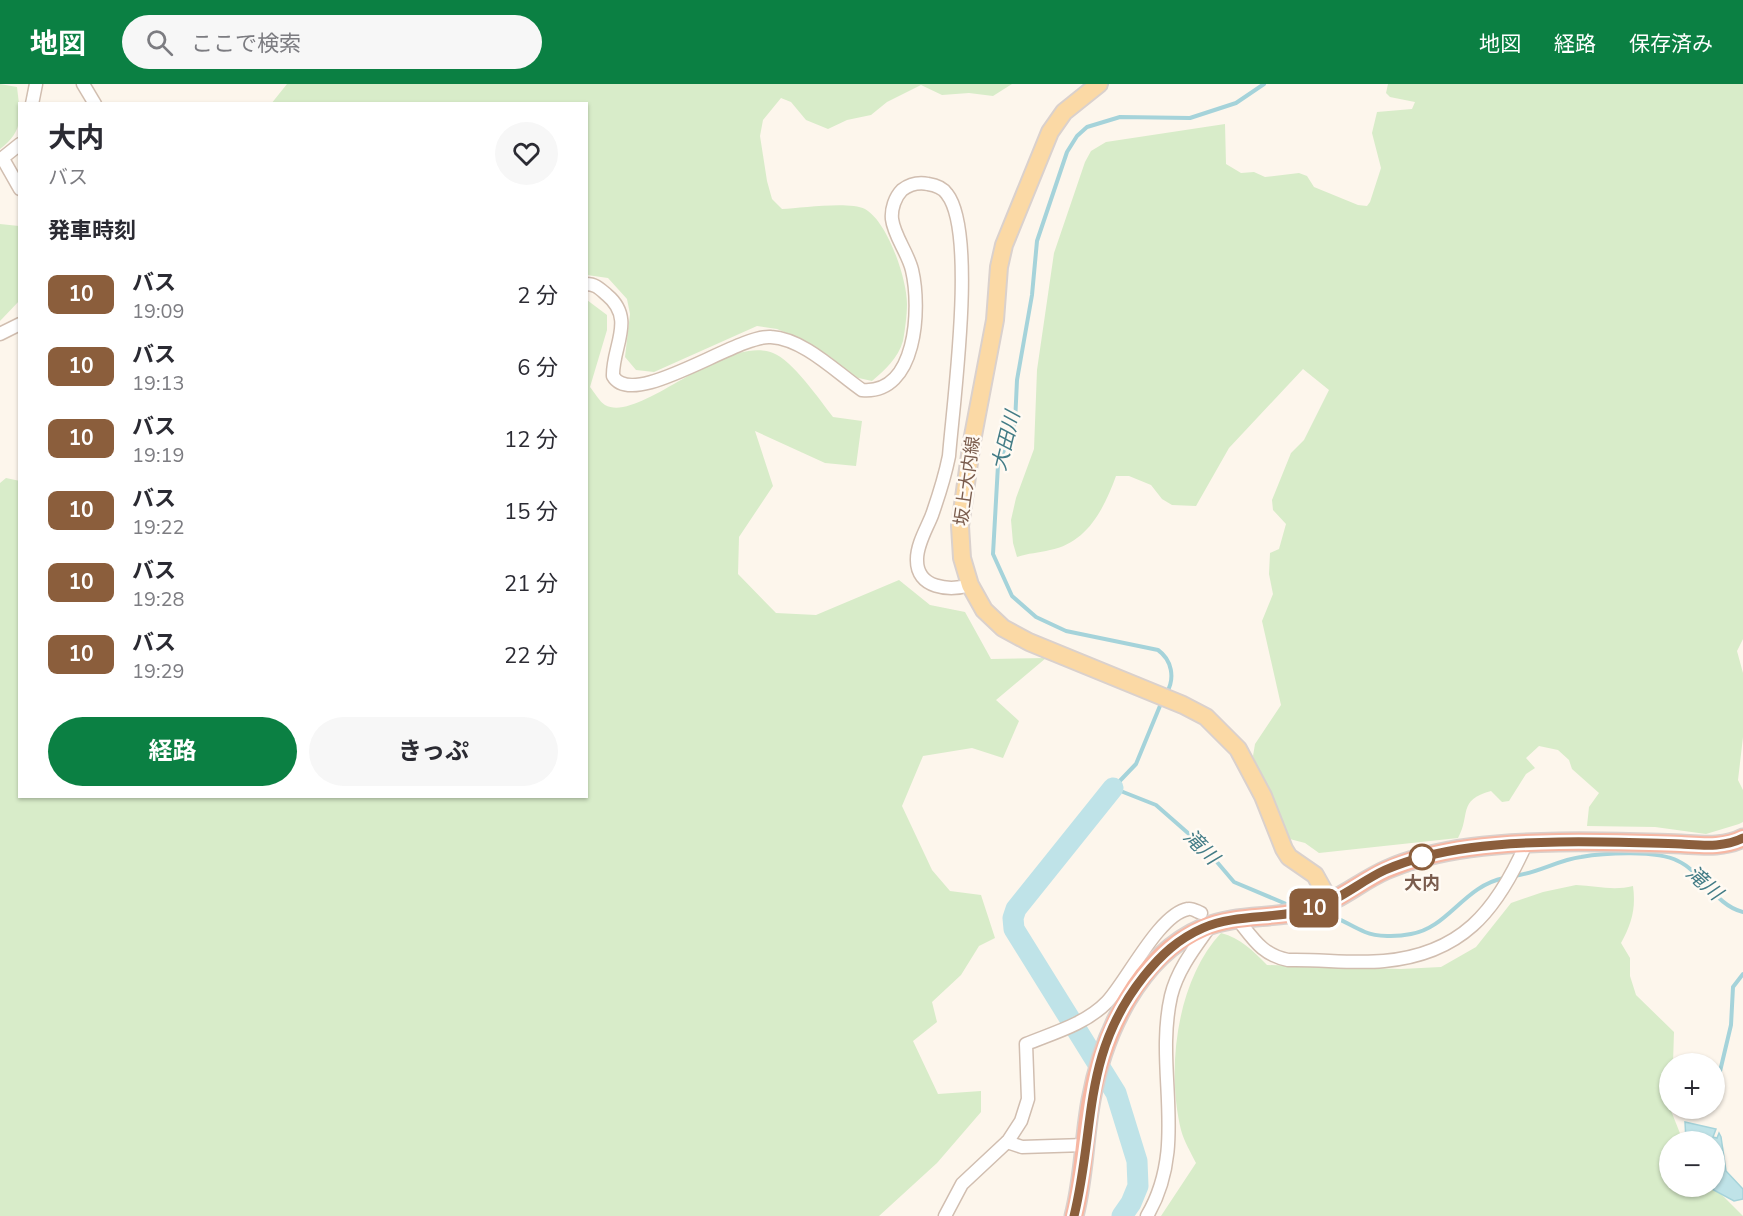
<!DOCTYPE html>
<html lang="ja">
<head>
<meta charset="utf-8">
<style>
	:root { --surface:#fff; --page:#f7f7f7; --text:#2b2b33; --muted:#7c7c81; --accent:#0b8043 }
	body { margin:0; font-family:"Nunito Sans","Noto Sans JP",sans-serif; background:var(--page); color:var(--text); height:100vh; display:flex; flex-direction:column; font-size:22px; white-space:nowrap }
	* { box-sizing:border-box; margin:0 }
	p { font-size:20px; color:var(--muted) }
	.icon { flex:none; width:33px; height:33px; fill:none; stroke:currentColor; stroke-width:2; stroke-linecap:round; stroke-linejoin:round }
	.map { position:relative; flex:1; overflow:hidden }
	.panel { position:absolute; left:18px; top:18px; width:570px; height:696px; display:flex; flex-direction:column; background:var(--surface); border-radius:0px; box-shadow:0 2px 4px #0004 }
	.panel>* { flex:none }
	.badge { padding:0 12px; border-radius:9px; font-size:21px; line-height:39px }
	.controls { position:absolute; left:1659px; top:969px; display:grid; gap:12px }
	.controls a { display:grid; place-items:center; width:66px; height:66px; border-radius:50%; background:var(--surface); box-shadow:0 2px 4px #0004; font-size:30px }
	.map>.badge { position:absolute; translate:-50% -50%; box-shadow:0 0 0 3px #fff }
	h2 { padding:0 30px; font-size:22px; line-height:54px }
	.round { display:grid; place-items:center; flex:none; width:63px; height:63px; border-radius:32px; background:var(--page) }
	.summary { display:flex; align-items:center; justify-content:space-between; height:102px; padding:0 30px }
	h1 { font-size:28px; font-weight:700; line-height:45px }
	.cta { display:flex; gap:12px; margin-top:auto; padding:12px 30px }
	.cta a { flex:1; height:69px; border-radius:36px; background:var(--accent); color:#fff; font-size:24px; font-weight:700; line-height:69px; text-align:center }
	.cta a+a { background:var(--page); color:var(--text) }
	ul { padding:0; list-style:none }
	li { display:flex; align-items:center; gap:18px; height:72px; padding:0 30px }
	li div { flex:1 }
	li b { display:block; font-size:22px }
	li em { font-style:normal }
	li .badge { min-width:66px; font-weight:700; text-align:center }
	header { display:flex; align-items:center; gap:36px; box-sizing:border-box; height:84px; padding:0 30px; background:var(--accent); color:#fff }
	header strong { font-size:28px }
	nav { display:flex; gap:33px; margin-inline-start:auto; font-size:21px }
	.search { width:420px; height:54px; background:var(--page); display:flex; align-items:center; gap:15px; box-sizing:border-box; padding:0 21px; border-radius:33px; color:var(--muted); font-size:22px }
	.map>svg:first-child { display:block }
</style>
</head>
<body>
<header>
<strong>地図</strong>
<div class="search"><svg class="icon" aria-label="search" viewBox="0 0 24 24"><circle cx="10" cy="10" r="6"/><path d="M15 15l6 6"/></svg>ここで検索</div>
<nav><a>地図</a><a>経路</a><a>保存済み</a></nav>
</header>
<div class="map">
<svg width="1743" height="1132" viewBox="0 0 1743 1132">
	<rect width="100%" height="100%" fill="#fdf6ec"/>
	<g fill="#d8ecc9">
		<path d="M 0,0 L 17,3 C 20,31 25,46 0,65 Z"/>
		<path d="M 287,0 L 1012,0 L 993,12 L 969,9 L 942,11 L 921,1 L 887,18 L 871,31 L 847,36 L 828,45 L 806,36 L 791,18 L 781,14 L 763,36 L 760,52 L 767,97 L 772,115 L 782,125 C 801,124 849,117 865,125 C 888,138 907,195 907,220 C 907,231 905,246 903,257 C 898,274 885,286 872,297 L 854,293 L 832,274 L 802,255 L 777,245 L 757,242 L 654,288 L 636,286 L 625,273 L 630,230 L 627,215 L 608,194 L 587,191 L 586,20 L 271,20 Z"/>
		<path d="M 1388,0 L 1743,0 L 1743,555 L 1737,567 L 1743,589 L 1743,653 L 1738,696 L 1743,706 L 1743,738 L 1739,740 L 1706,750 L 1655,743 L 1587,742 L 1589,723 L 1599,709 L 1572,685 L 1569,676 L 1558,666 L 1539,662 L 1526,674 L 1535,684 L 1526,690 L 1509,717 L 1502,718 L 1491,707 C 1457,716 1471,731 1458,754 L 1319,769 L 1305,759 L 1286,754 L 1253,672 L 1255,660 L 1281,621 L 1262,537 L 1273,510 L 1269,490 L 1270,469 L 1279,465 L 1286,440 L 1273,426 L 1272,416 L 1291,369 L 1304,356 L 1329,306 L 1303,285 L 1229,364 L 1196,422 L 1172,421 L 1162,415 L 1151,401 L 1129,392 L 1116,392 C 1104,425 1087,459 1050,466 C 1039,469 1028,469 1017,473 L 1013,459 L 1011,436 L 1016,414 L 1034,365 L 1037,286 L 1054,169 L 1085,78 L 1091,67 L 1106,58 L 1225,40 L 1226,80 L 1241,89 L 1254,88 L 1265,93 L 1299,89 L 1307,92 L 1314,103 L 1358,121 L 1367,122 L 1370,118 L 1381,84 L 1372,49 L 1377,28 L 1412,25 L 1415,18 L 1390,13 L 1386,9 Z"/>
		<path d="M 0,140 L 19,142 L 20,216 L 0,237 Z"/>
		<path d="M 587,216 L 607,231 L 607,246 L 590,303 C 594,308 600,318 605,321 C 640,340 722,250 773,269 C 792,276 820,316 833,333 L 862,337 L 856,382 L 825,379 L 755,347 L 773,402 L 739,453 L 738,490 L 776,529 L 816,531 L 899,496 L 930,521 L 965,528 L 991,575 L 1046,574 L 996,616 L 1019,637 L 1003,674 L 972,664 L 923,672 L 902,722 L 932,786 L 950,807 L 981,811 L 995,854 L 979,862 L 961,891 L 932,918 L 937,938 L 913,957 L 938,1010 L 981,1007 L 981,1028 L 937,1079 L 879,1132 L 0,1132 L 0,399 L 6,394 L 20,397 L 20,712 L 586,712 Z"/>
		<path d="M 1576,801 C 1596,802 1614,807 1633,802 C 1636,824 1632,839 1621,859 L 1630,874 L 1630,892 L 1636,911 L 1674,948 L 1673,979 L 1670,980 L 1670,1024 L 1683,1057 L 1670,1058 L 1670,1102 L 1714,1103 L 1743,1132 L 1161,1132 L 1196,1079 C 1191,1069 1184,1057 1181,1046 C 1166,984 1177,896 1221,849 C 1241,854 1253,867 1267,881 L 1401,885 L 1441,883 L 1476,863 L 1511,819 L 1543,808 Z"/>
	</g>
	<path fill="#bfe3e8" stroke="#a5d3da" stroke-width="1.5" d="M 1685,1038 L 1716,1045 L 1713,1053 L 1717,1054 L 1719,1049 L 1721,1053 L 1726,1087 L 1743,1105 L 1743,1115 L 1734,1117 L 1708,1103 L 1714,1102 L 1714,1058 L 1686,1057 Z"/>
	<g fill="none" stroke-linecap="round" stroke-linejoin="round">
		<g stroke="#a5d3da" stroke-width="4">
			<path d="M 1167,608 C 1175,594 1172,576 1158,566 L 1066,547 L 1036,533 L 1012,512 L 993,470 L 998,381 L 1015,339 L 1017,296 L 1032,211 L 1037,157 L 1067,68 L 1077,52 L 1087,43 L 1120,33 L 1190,34 L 1236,19 L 1264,0"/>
			<path d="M 1162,617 L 1136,680 L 1113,704 L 1156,721 L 1205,764 L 1234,798 L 1291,822"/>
			<path d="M 1514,792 C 1538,789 1558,776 1581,773 C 1604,769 1658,766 1678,777 C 1702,788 1716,822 1743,828"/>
			<path d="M 1318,830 C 1337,831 1348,841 1365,848 C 1377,853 1397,853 1411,850 C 1448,844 1464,802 1504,794"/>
			<path d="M 1717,1014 L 1717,1000 L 1731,941 L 1733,903 L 1743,890"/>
		</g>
		<path stroke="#bfe3e8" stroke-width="21" d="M 1113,704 L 1016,825 L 1013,834 L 1014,845 L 1116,1009 L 1137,1077 L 1138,1102 L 1131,1119 L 1122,1132"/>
		<defs>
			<g id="minor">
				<path d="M 83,0 L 95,20"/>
				<path d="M 32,20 L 36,0"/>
				<path d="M 3,75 L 20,105"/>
				<path d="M 0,76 L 20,60"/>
				<path d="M 586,200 C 596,200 600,205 607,211 C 636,235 612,263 613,292 C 633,327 738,250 771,253 C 804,255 836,288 862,306 C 917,311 921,224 912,186 C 908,169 894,152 892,135 C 891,125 895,113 902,106 C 910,100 918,98 928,100 C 935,101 943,104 947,110 C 977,148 953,320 949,372 C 945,392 939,411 932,431 C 927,444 917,460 917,475 C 916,505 950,507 970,501"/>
				<path d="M 0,250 L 20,240"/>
				<path d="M 1239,837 C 1254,856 1263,871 1288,876 C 1320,875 1352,880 1384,877 C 1461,870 1496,828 1526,760"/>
				<path d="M 1007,1058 L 1022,1063 L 1085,1061"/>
				<path d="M 945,1132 L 962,1100 L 1008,1057 L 1021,1037 L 1028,1015 L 1026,960 C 1053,949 1086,940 1107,918 C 1127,897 1159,830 1188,825 C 1192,824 1196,827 1201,829"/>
				<path d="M 1147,1132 C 1189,1061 1154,987 1171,912 C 1177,887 1193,866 1208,845"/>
			</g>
			<path id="major" d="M 1099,0 L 1064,28 L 1050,48 L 1004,161 L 999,183 L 995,236 L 972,357 L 960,442 L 962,474 L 970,501 L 984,526 L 1003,544 L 1029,558 L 1183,621 L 1206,633 L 1238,665 L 1263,712 L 1284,765 L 1289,773 L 1315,791 L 1330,818"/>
			<path id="highway" d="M 1074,1132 C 1084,1094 1084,1054 1091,1016 C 1103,950 1138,872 1203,844 C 1237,829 1278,836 1314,824 C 1340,816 1361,797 1386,786 C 1438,763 1501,759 1559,758 C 1599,757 1640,759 1681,760 C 1701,761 1724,764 1743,754"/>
		</defs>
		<use href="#minor" stroke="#d1beb0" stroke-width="15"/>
		<use href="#major" stroke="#dad1cd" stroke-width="20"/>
		<use href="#highway" stroke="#dad1cd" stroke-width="21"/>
		<use href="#minor" stroke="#fff" stroke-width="12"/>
		<use href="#major" stroke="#fbd9a5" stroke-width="16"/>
		<use href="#highway" stroke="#f7b7a3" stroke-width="18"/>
	</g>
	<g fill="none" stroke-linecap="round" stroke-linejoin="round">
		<defs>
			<path id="line" d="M 1074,1132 C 1096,1043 1081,971 1144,892 C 1161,871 1178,855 1203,844 C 1237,829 1278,836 1314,824 C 1340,816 1361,797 1385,786 C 1438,763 1501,759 1559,758 C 1599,757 1640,759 1681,760 C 1701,761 1724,764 1743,754"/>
		</defs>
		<use href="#line" stroke="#fff" stroke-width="14"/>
		<use href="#line" stroke="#8b5e3c" stroke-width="9"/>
	</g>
	<circle fill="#fff" stroke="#8b5e3c" stroke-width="3" cx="1422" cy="773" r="12"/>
	<g text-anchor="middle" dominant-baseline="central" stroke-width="5" stroke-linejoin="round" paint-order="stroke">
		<g font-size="18" fill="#7a5c4d" stroke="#fffaf3">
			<text transform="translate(967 397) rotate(-82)">坂上大内線</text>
		</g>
		<g font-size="18" font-weight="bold" fill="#7a5c4d" stroke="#fffaf3">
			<text x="1422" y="799">大内</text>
		</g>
		<g font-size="20" font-style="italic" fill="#437c86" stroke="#fffaf3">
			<text transform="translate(1006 357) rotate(-76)">大田川</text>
			<text transform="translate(1201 763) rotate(45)">滝川</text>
			<text transform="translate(1704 799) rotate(42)">滝川</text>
		</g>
	</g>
</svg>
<div class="controls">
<a>+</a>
<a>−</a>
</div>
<b class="badge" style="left:1314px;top:824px;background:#8b5e3c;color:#fff">10</b>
<section class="panel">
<div class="summary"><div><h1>大内</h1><p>バス</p></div><a class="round"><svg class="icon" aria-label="heart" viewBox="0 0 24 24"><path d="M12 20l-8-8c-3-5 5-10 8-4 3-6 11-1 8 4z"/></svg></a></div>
<h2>発車時刻</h2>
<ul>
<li><span class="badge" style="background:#8b5e3c;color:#fff">10</span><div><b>バス</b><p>19:09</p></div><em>2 分</em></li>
<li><span class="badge" style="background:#8b5e3c;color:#fff">10</span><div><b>バス</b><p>19:13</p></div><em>6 分</em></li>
<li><span class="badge" style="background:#8b5e3c;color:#fff">10</span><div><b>バス</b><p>19:19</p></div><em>12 分</em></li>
<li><span class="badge" style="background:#8b5e3c;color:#fff">10</span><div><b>バス</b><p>19:22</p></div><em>15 分</em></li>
<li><span class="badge" style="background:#8b5e3c;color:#fff">10</span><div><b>バス</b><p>19:28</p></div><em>21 分</em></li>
<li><span class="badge" style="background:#8b5e3c;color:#fff">10</span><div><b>バス</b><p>19:29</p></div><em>22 分</em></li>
</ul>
<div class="cta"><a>経路</a><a>きっぷ</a></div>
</section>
</div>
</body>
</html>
